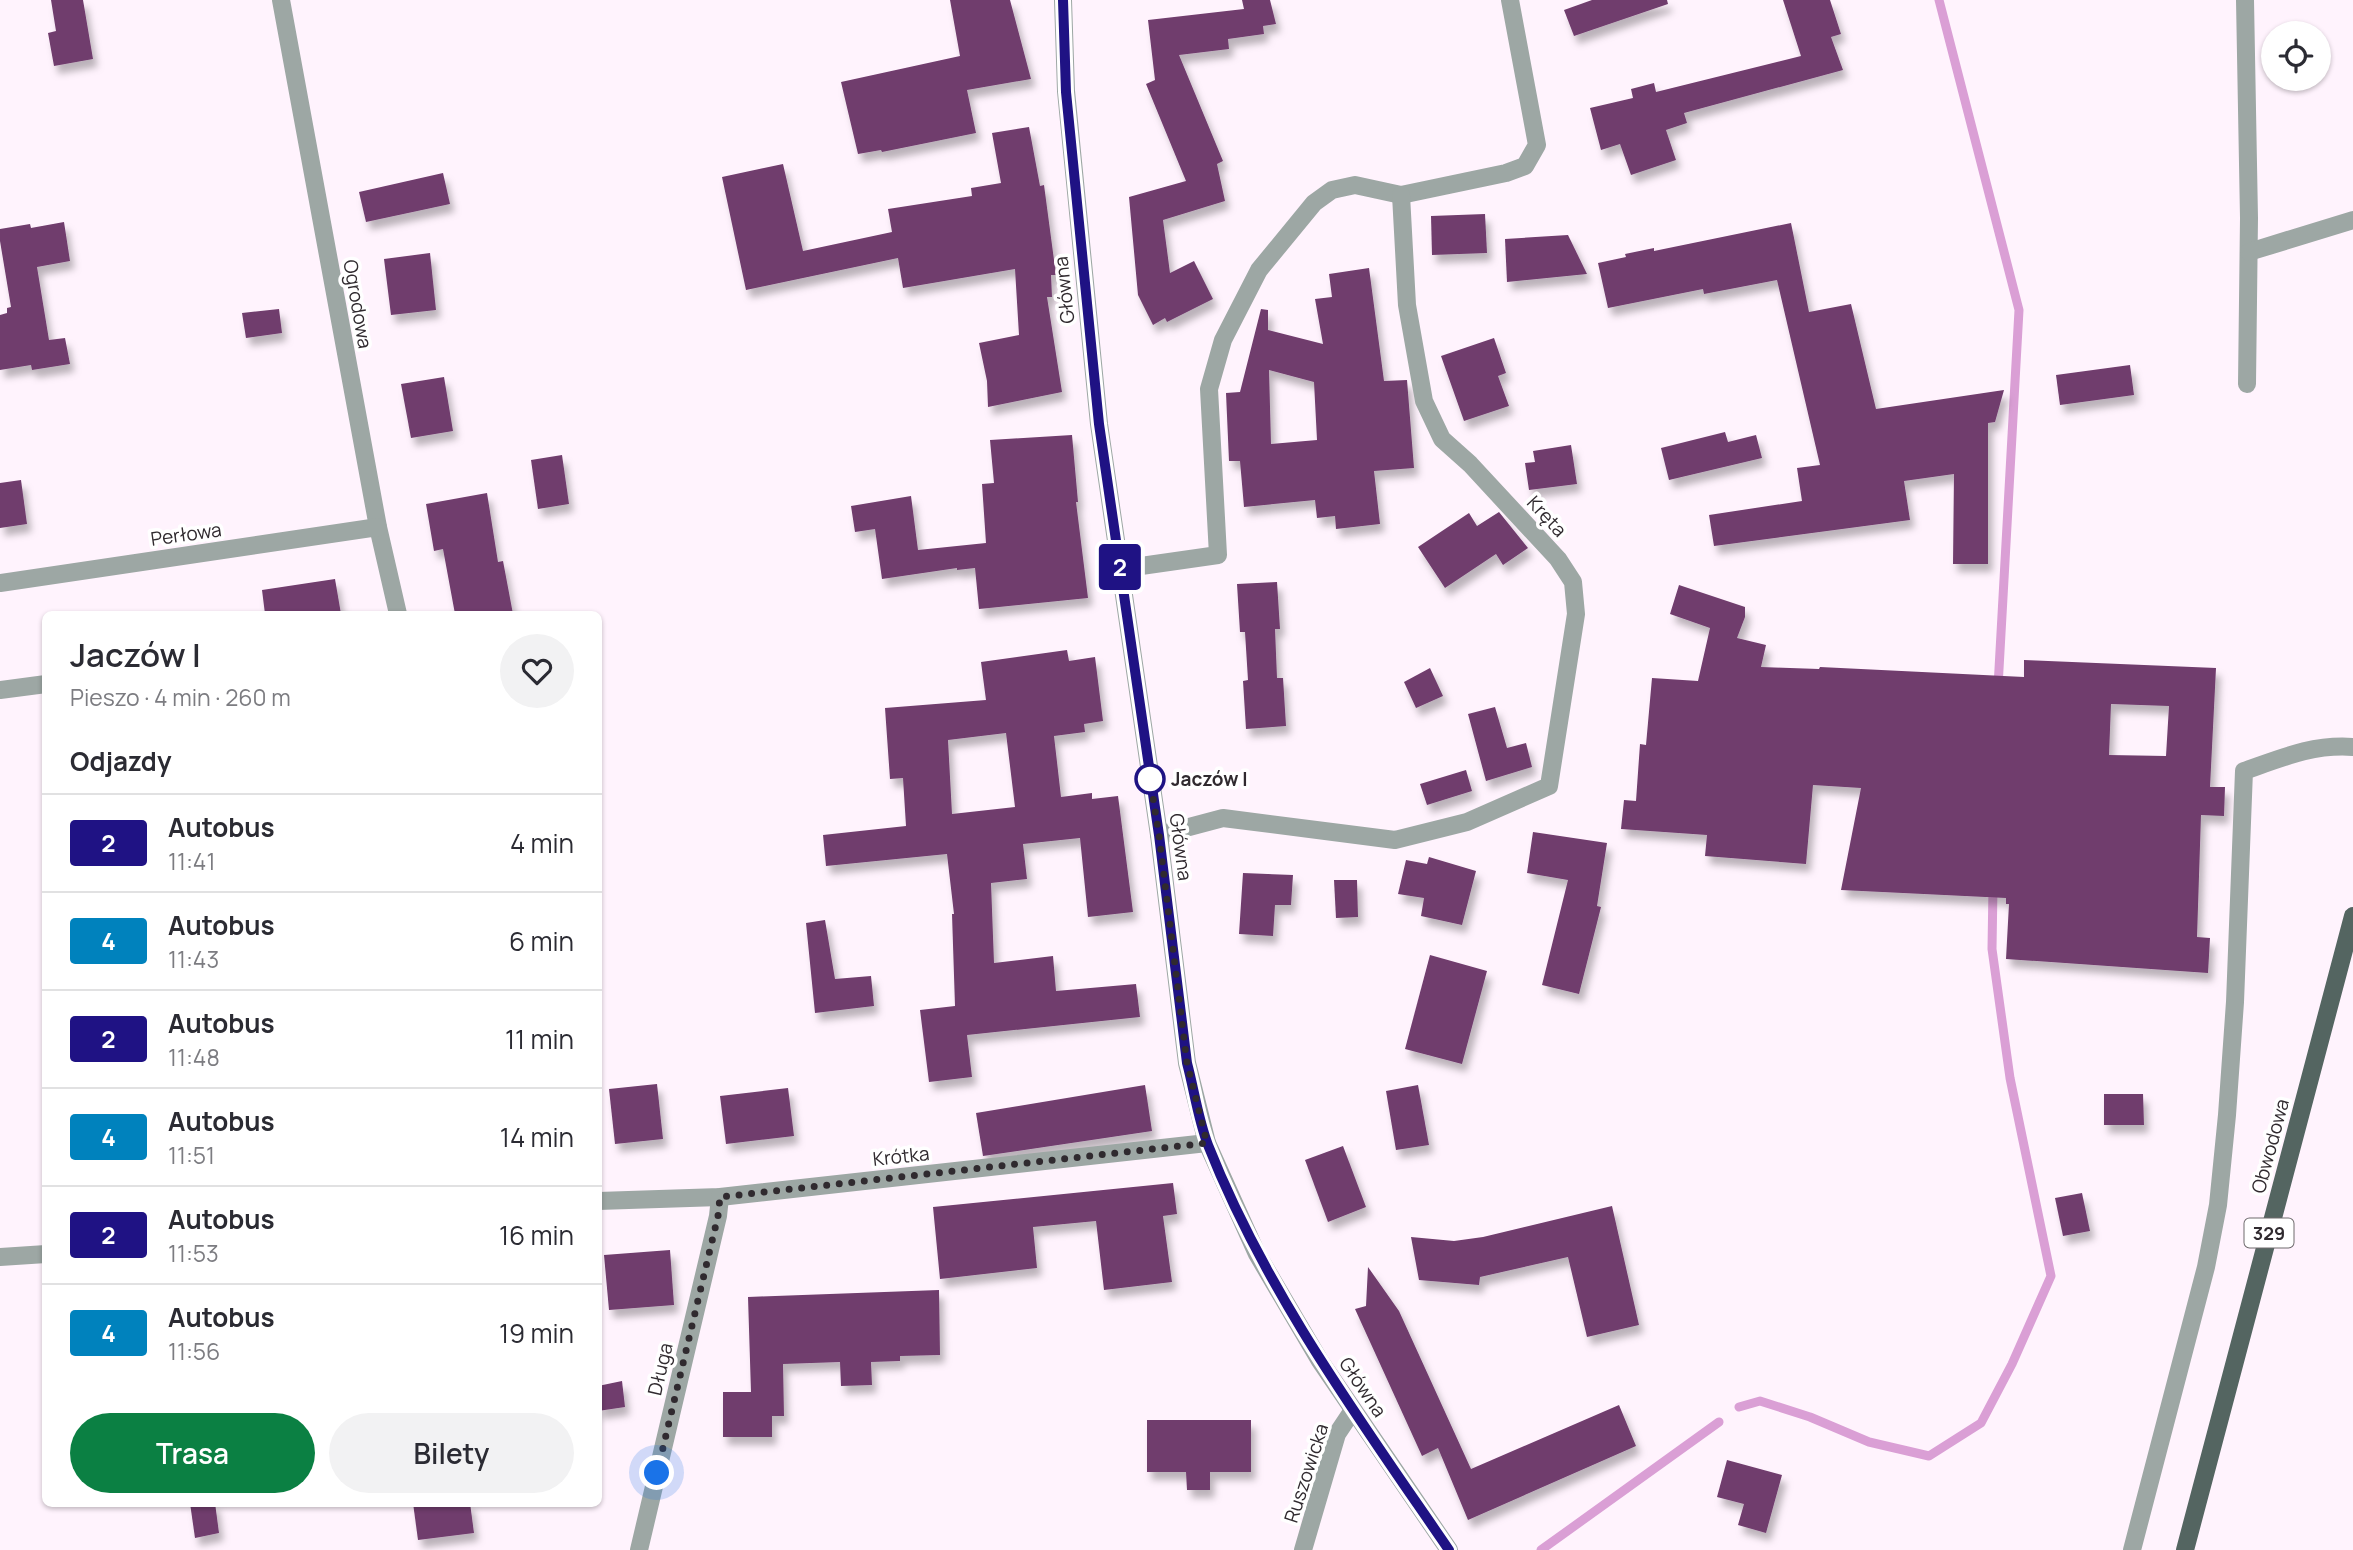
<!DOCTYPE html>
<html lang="pl">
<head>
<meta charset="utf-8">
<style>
	:root { --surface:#fff; --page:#f2f2f3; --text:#2b2b33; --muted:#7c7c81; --line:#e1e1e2; --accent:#0b8043 }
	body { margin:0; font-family:Manrope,sans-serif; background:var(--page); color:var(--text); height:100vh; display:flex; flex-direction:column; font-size:26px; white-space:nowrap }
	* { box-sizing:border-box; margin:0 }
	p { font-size:23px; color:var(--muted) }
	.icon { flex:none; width:38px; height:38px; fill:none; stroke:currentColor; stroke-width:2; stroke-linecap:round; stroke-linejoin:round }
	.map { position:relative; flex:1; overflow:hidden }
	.details { position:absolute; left:42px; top:611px; width:560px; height:896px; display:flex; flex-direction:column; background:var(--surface); border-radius:10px; box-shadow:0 2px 5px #0004 }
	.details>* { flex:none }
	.badge { padding:0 14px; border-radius:5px; font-size:24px; line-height:46px }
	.fabs { position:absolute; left:2261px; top:21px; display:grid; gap:14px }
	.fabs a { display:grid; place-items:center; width:70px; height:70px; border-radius:50%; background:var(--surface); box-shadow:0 2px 5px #0004; font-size:35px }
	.you { position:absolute; width:35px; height:35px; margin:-18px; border:5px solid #fff; border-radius:50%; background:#1a73e8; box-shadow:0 0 0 10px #1a73e833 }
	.map>.badge { position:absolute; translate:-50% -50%; box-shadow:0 0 0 4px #fff }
	h2 { padding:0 28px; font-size:26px; line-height:63px }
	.round { display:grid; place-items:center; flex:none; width:74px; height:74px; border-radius:37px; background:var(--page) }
	.overview { display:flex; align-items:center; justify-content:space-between; height:119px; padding:0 28px }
	h1 { font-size:33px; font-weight:600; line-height:52px }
	.cta { display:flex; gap:14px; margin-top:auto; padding:14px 28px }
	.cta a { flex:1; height:80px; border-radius:42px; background:var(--accent); color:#fff; font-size:28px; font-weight:600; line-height:80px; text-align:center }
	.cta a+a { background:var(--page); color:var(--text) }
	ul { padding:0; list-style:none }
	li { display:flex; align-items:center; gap:21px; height:98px; padding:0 28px; border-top:2px solid var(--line) }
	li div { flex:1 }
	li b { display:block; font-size:26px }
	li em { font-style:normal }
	li .badge { min-width:77px; font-weight:700; text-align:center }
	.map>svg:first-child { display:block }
</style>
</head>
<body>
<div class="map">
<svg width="2353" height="1550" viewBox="0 0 2353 1550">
	<defs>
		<filter id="shadow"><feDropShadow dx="4.5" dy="8" stdDeviation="3.5" flood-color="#0004"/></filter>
	</defs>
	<rect width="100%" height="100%" fill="#fff3fd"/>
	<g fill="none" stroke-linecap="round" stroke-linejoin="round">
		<g stroke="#da9fd5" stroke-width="9">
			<path d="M 1939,0 L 2019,310 L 1998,687"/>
			<path d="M 1739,1407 L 1760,1401 L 1810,1417 L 1869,1442 L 1929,1456 L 1981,1423 L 2012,1364 L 2051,1276 L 2010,1078 L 1992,949 L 1993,887"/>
			<path d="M 1541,1550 L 1719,1422"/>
		</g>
	</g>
	<g fill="#703c6d" fill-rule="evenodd" filter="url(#shadow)">
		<path d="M 51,0 L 83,0 L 93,59 L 54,66 L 48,33 L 56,31 Z"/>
		<path d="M 950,0 L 1010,0 L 1031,79 L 967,90 L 976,133 L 882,152 L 881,150 L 858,154 L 841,82 L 960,56 Z"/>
		<path d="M 1242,0 L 1270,0 L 1276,24 L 1263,26 L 1264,34 L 1228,39 L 1229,49 L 1179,55 L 1223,161 L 1217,164 L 1225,201 L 1163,220 L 1170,273 L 1194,261 L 1213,299 L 1167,322 L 1165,318 L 1153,325 L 1138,295 L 1129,197 L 1186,181 L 1146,84 L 1155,80 L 1148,20 L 1244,9 Z"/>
		<path d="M 1592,0 L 1667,0 L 1668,4 L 1574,36 L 1564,10 Z"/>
		<path d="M 1783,0 L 1830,0 L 1841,34 L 1831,37 L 1843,70 L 1684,113 L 1687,123 L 1666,130 L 1676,160 L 1631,175 L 1620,144 L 1601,150 L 1590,108 L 1633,98 L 1631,89 L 1654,83 L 1656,92 L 1801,56 Z"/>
		<path d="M 1029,127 L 1040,186 L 1044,185 L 1056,275 L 1051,275 L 1052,297 L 1047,297 L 1062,392 L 988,407 L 987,381 L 979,343 L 1019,335 L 1015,269 L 903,288 L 898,258 L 746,290 L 722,177 L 783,164 L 803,251 L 892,232 L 888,209 L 972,196 L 971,188 L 1001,183 L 992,133 Z"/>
		<path d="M 443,173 L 450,204 L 366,222 L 359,192 Z"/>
		<path d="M 1485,214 L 1487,253 L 1432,255 L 1431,216 Z"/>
		<path d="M 64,222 L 70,261 L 37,267 L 49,340 L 65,338 L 70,364 L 32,370 L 31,365 L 0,370 L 0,315 L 7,313 L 7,308 L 11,307 L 0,241 L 0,229 L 30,224 L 31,228 Z"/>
		<path d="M 1791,223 L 1809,312 L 1851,304 L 1876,409 L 2004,390 L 1995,422 L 1988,423 L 1988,564 L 1953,564 L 1954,474 L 1904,481 L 1910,520 L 1714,546 L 1709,515 L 1802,501 L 1797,468 L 1820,465 L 1777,280 L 1704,294 L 1703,289 L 1608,308 L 1598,263 L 1626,257 L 1625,254 L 1654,248 L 1654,251 Z"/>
		<path d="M 1568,235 L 1587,274 L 1507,282 L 1505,239 Z"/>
		<path d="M 430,253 L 436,310 L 391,315 L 384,259 Z"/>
		<path d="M 1369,268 L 1384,381 L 1407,380 L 1414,468 L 1374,471 L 1380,524 L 1336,529 L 1335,516 L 1317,518 L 1315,500 L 1244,507 L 1240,461 L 1229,461 L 1226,393 L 1240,392 L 1261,309 L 1268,310 L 1268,330 L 1323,344 L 1315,299 L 1332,297 L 1329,274 ZM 1269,370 L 1314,382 L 1317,440 L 1271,444 Z"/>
		<path d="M 279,309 L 282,333 L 246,338 L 242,313 Z"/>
		<path d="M 1494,338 L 1506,373 L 1498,376 L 1509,406 L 1464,421 L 1441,356 Z"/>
		<path d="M 2130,365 L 2134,395 L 2060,405 L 2056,375 Z"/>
		<path d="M 444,377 L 453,431 L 411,438 L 401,384 Z"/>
		<path d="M 1725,432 L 1728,442 L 1756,435 L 1762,458 L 1669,480 L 1661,448 Z"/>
		<path d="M 1072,435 L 1078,502 L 1076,502 L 1088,598 L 979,609 L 975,568 L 957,570 L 957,568 L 882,579 L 875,529 L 855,532 L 851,506 L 911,496 L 918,550 L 986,543 L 982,484 L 994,483 L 990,440 Z"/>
		<path d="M 1571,445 L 1577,484 L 1529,490 L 1525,463 L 1535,462 L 1533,451 Z"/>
		<path d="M 562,455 L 569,504 L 538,509 L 531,460 Z"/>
		<path d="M 21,480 L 27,524 L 0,528 L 0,483 Z"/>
		<path d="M 487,493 L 498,562 L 503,561 L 513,614 L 455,614 L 443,549 L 434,551 L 426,504 Z"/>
		<path d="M 1499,512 L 1528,548 L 1503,565 L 1496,554 L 1445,588 L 1418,547 L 1469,513 L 1477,526 Z"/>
		<path d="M 335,579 L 341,614 L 265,614 L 262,590 Z"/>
		<path d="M 1277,582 L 1280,629 L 1275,629 L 1277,678 L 1283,678 L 1286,726 L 1246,729 L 1243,681 L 1248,680 L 1245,632 L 1240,632 L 1237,584 Z"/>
		<path d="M 1679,585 L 1745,607 L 1745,617 L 1737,638 L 1766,645 L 1761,667 L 1819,669 L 1820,667 L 2024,677 L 2024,660 L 2216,668 L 2210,787 L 2225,787 L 2224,816 L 2201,815 L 2197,937 L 2210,938 L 2208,973 L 2006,959 L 2009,904 L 2006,904 L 2006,898 L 1841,890 L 1861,788 L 1813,785 L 1806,864 L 1705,856 L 1707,835 L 1621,829 L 1624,800 L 1636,801 L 1640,744 L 1646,745 L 1652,678 L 1698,681 L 1710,628 L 1670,614 ZM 2111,704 L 2169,706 L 2166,756 L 2109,755 Z"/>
		<path d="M 1067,650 L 1069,661 L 1095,657 L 1103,721 L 1084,724 L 1085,732 L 1054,736 L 1061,797 L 1092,793 L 1092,799 L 1118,796 L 1133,912 L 1088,917 L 1080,838 L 1023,844 L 1027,879 L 991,883 L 994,963 L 1053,956 L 1056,991 L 1136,984 L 1140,1017 L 967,1035 L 972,1077 L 929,1082 L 920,1010 L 955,1006 L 952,914 L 954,914 L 947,854 L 826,866 L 823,835 L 906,826 L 903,778 L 890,779 L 885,708 L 986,700 L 981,662 ZM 1006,733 L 1015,807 L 952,814 L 948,740 Z"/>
		<path d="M 1430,668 L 1443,696 L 1416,708 L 1404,682 Z"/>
		<path d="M 1495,707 L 1507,748 L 1526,743 L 1532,767 L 1486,781 L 1468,714 Z"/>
		<path d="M 1466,770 L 1472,791 L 1427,805 L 1420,784 Z"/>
		<path d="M 1533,832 L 1607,843 L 1597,906 L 1601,907 L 1579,994 L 1542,985 L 1568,880 L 1527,873 Z"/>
		<path d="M 1429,857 L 1476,871 L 1462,925 L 1421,916 L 1424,898 L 1398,894 L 1406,860 L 1427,864 Z"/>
		<path d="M 1243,873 L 1293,875 L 1291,905 L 1275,905 L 1273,936 L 1239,934 Z"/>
		<path d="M 1334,880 L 1357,880 L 1358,917 L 1336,918 Z"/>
		<path d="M 825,920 L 835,979 L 871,976 L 874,1006 L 815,1013 L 806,923 Z"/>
		<path d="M 1430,955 L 1487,971 L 1462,1064 L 1405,1049 Z"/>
		<path d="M 657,1084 L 663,1139 L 615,1144 L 609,1089 Z"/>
		<path d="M 1145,1085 L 1152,1131 L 983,1156 L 976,1113 Z"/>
		<path d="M 1418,1085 L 1429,1145 L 1396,1150 L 1386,1091 Z"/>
		<path d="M 788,1088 L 794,1136 L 726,1144 L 720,1096 Z"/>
		<path d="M 2104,1094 L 2143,1094 L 2144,1125 L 2104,1125 Z"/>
		<path d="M 1343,1146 L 1366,1207 L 1328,1222 L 1305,1160 Z"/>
		<path d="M 1173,1183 L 1177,1214 L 1163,1216 L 1172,1282 L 1104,1290 L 1096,1221 L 1033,1227 L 1037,1268 L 940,1279 L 933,1207 Z"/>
		<path d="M 2082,1193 L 2090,1231 L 2063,1236 L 2055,1198 Z"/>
		<path d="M 1612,1206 L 1639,1325 L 1587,1337 L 1568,1257 L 1480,1277 L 1479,1285 L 1419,1280 L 1411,1237 L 1454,1241 L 1483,1237 Z"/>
		<path d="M 670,1250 L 674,1305 L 609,1310 L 604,1255 Z"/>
		<path d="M 1368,1267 L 1399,1311 L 1471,1469 L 1619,1405 L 1636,1446 L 1468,1520 L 1438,1448 L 1422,1456 L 1355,1309 L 1366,1306 Z"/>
		<path d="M 939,1290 L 940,1355 L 900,1356 L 900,1361 L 871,1362 L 872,1385 L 841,1386 L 840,1362 L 783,1364 L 784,1416 L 772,1416 L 772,1437 L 723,1437 L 723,1392 L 751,1392 L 748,1297 Z"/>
		<path d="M 622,1381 L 625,1407 L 598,1411 L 598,1386 Z"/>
		<path d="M 1147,1420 L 1251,1420 L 1251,1472 L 1210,1472 L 1210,1490 L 1187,1490 L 1186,1472 L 1147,1472 Z"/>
		<path d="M 1727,1460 L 1782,1475 L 1766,1533 L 1738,1525 L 1744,1504 L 1717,1497 Z"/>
		<path d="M 190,1503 L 215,1503 L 219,1533 L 195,1538 Z"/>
		<path d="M 413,1503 L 470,1503 L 474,1533 L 418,1540 Z"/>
	</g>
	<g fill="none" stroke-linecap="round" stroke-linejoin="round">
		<g stroke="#9da7a4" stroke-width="18">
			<path d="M 281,0 L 378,527 L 398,614"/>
			<path d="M 1063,0 L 1066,91 L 1099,424 L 1159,835 L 1187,1063 L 1207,1143 L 1257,1254 L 1320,1361 L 1449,1550"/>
			<path d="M 2245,0 L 2249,218 L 2247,384"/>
			<path d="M 2249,252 L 2353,220"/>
			<path d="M 1120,569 L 1218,555 L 1209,389 L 1223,340 L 1259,270 L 1314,203 L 1332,190 L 1355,185 L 1401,195 L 1506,173 L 1525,166 L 1537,145 L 1510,0"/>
			<path d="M 0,583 L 378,527"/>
			<path d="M 0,690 L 46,684"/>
			<path d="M 1159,835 L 1223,818 L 1395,840 L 1467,822 L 1549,786 L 1576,614 L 1573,582 L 1558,559 L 1470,464 L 1442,439 L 1424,401 L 1407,305 L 1401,195"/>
			<path d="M 598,1201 L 720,1197 L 1207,1143"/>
			<path d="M 0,1257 L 46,1254"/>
			<path d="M 639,1550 L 718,1216 L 720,1197"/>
			<path d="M 1303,1550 L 1337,1434 L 1353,1410"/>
			<path d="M 2132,1550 L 2206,1267 L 2218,1205 L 2227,1115 L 2235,1002 L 2244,771 C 2281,758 2313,744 2353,747"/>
		</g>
		<path stroke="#546561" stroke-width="18" d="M 2185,1550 L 2353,916"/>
	</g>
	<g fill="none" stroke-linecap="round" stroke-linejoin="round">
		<defs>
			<path id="line" d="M 1063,0 L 1066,92 L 1099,424 L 1159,835 L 1187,1063 C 1194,1089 1198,1119 1208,1145 C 1266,1292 1360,1420 1449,1550"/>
		</defs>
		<use href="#line" stroke="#fff" stroke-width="16"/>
		<use href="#line" stroke="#1f1284" stroke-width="10"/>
		<path stroke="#302a2f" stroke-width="7" stroke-dasharray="0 12.6" d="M 657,1473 L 718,1216 L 720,1197 L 1207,1143 L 1187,1063 L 1159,835 L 1150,779"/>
	</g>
	<circle fill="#fff" stroke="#1f1284" stroke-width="3.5" cx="1150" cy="779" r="14"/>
	<g text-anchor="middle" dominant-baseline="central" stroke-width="7" stroke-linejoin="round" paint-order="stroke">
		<rect fill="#fff" stroke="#6e6a6d" stroke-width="2" x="2244.5" y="1218.5" width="49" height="29" rx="5"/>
		<g font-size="18" font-weight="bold" fill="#302a2f">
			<text x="2269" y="1233">329</text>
		</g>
		<g font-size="19" fill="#302a2f" stroke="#fff">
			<text transform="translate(1064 290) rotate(-96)">Główna</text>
			<text transform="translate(358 304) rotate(80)">Ogrodowa</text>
			<text transform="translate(1547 516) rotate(47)">Kręta</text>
			<text transform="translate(186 534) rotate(-8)">Perłowa</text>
			<text transform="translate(1181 847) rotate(82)">Główna</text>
			<text transform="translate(2270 1146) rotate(-75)">Obwodowa</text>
			<text transform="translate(901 1156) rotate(-6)">Krótka</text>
			<text transform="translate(660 1369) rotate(-77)">Długa</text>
			<text transform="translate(1363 1387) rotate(56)">Główna</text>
			<text transform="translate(1306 1473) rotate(-72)">Ruszowicka</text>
		</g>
		<g font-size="19" font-weight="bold" fill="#302a2f" stroke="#fff" text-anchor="start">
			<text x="1171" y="779">Jaczów I</text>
		</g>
	</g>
</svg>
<div class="fabs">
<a><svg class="icon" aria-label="locate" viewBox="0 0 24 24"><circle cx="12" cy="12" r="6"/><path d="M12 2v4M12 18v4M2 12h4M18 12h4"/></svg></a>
</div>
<div class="you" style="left:657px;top:1473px"></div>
<b class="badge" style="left:1120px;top:567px;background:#1f1284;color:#fff">2</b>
<section class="details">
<div class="overview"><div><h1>Jaczów I</h1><p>Pieszo · 4 min · 260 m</p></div><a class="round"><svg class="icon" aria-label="heart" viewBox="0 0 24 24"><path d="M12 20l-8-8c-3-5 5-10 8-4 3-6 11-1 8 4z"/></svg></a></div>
<h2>Odjazdy</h2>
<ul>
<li><span class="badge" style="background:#1f1284;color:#fff">2</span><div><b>Autobus</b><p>11:41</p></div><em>4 min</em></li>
<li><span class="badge" style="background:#0082bd;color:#fff">4</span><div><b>Autobus</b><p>11:43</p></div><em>6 min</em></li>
<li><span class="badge" style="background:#1f1284;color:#fff">2</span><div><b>Autobus</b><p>11:48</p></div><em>11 min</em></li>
<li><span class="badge" style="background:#0082bd;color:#fff">4</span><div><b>Autobus</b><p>11:51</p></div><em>14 min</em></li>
<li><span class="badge" style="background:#1f1284;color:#fff">2</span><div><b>Autobus</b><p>11:53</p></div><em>16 min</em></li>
<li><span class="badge" style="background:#0082bd;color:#fff">4</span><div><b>Autobus</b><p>11:56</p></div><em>19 min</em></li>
</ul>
<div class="cta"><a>Trasa</a><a>Bilety</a></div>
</section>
</div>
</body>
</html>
